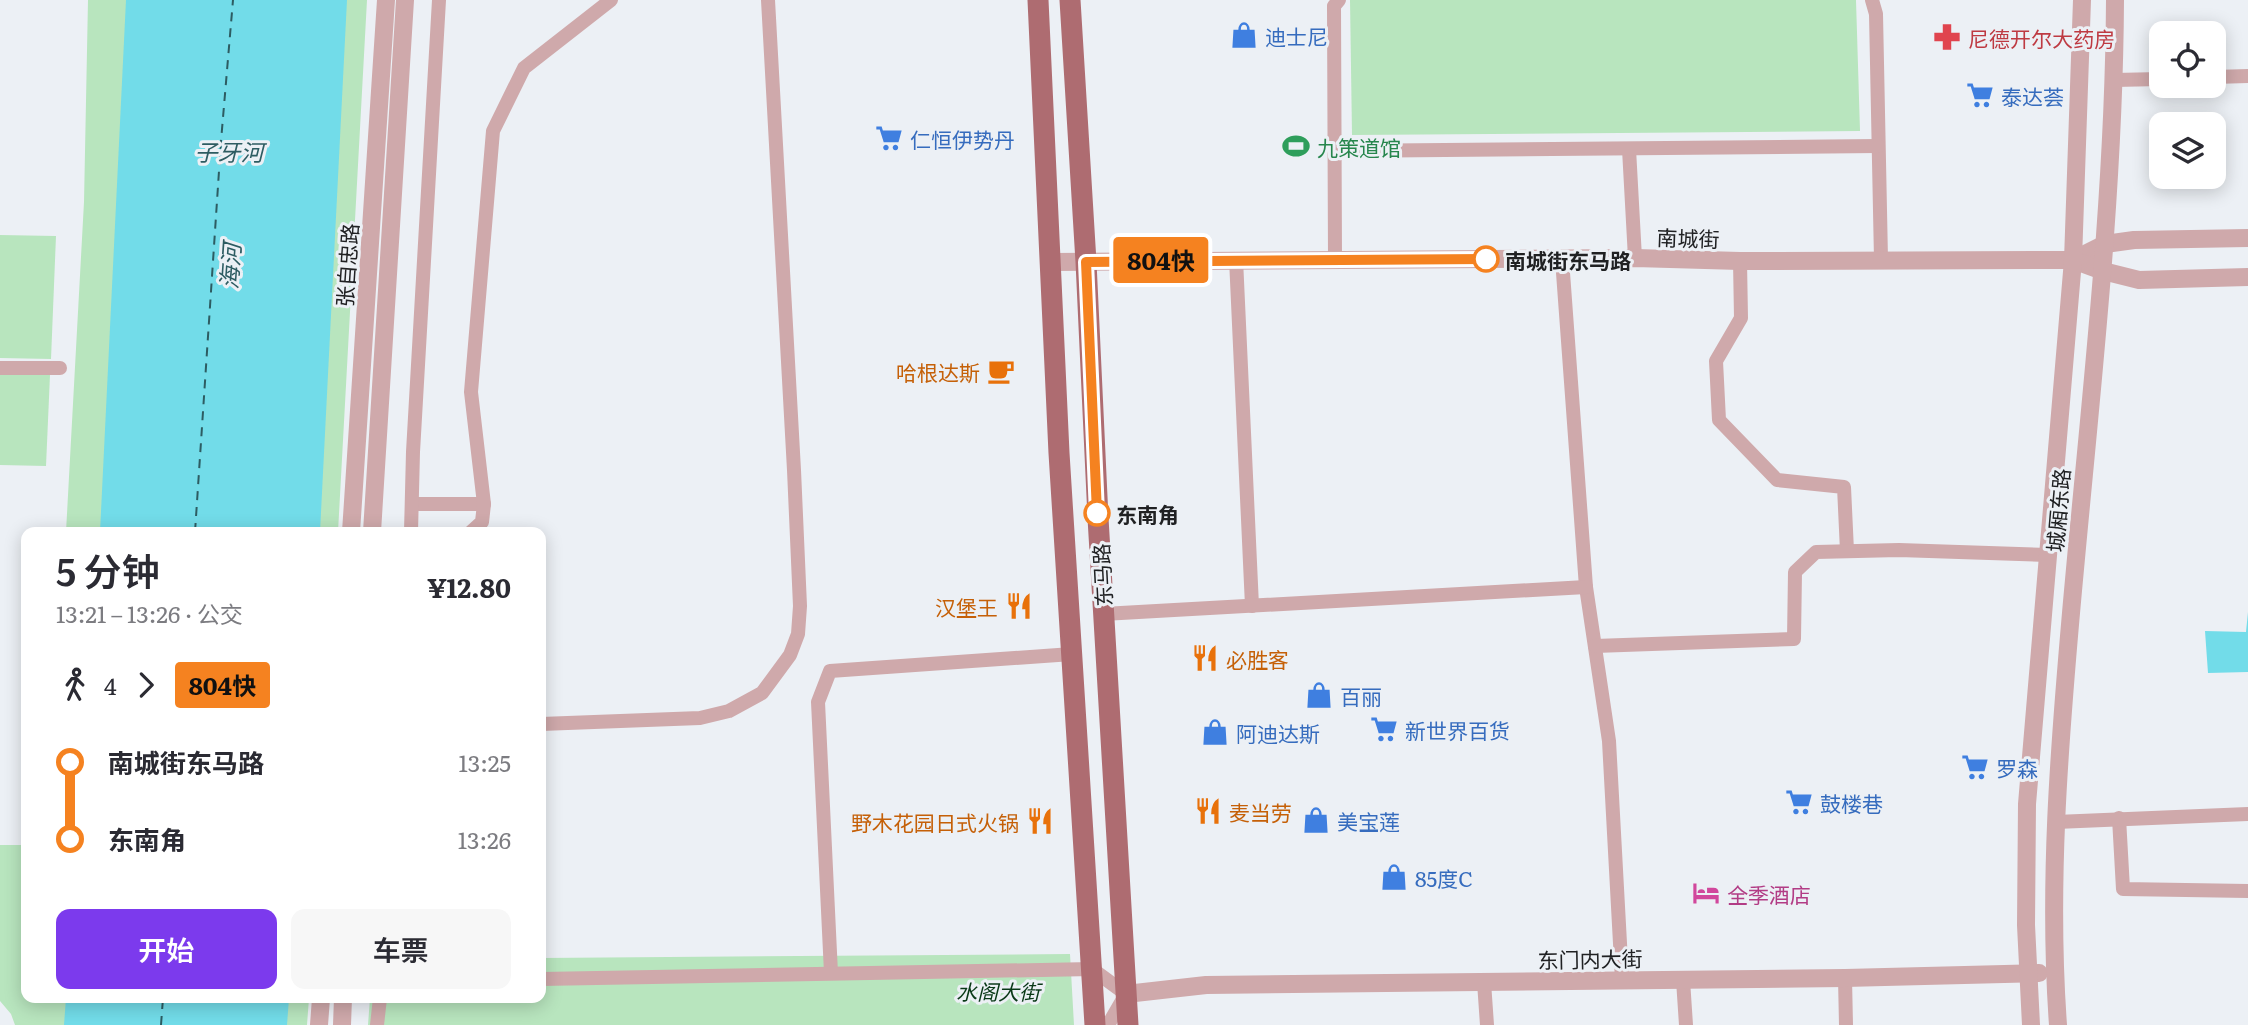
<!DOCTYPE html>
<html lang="zh">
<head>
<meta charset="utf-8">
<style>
	:root { --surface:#fff; --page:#f7f7f7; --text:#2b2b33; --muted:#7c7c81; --accent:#7c3aed }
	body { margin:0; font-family:Literata,"Noto Sans SC",serif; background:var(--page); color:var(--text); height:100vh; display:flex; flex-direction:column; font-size:26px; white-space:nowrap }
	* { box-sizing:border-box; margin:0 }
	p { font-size:23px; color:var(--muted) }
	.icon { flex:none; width:38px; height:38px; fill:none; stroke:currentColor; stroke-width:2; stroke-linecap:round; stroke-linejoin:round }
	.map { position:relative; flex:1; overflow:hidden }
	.sheet { position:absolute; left:21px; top:527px; width:525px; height:476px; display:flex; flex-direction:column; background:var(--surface); border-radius:14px; box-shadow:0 4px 18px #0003 }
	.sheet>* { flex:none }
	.badge { padding:0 14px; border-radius:5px; font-size:24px; line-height:46px }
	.tools { position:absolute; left:2149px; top:21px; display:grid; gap:14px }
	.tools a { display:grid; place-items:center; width:77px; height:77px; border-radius:14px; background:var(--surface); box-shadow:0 4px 18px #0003; font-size:35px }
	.map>.badge { position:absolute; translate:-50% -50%; box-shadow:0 0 0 4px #fff }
	.legs { display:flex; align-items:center; gap:10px; height:77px; padding:0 35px; font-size:23px }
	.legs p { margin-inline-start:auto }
	.headline { display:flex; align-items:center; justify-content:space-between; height:119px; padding:0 35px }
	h1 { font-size:38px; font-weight:600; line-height:52px }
	.button { display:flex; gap:14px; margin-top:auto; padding:14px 35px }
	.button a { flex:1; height:80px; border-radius:14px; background:var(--accent); color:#fff; font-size:28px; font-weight:600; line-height:80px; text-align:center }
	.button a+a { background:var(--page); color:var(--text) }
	ul { padding:0 35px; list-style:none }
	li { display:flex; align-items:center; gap:24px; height:77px; font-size:26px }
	li i { display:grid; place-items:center; width:10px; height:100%; margin:0 9px; background:currentColor }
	li i::after { content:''; width:18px; height:18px; margin:-9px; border:5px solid; border-radius:50%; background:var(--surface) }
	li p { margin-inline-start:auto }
	li:first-child i { background:linear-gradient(#0000 50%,currentColor 0) }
	li:last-child i { background:linear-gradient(currentColor 50%,#0000 0) }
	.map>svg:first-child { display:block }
</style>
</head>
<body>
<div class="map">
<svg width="2248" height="1025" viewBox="0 0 2248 1025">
	<rect width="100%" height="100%" fill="#ecf0f5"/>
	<g fill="#b8e5be">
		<path d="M 88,0 L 367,0 L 338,532 L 66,532 L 84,202 Z"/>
		<path d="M 1350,0 L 1856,0 L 1860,131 L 1352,135 Z"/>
		<path d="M 0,235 L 56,236 L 51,359 L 0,358 Z"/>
		<path d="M 0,375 L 50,375 L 46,466 L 0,465 Z"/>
		<path d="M 0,845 L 26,845 L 26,998 L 309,998 L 307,1025 L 15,1025 L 11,1014 L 0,1001 Z"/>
		<path d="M 1070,954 L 1074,1025 L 368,1025 L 370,998 L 541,998 L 541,958 Z"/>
	</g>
	<g fill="#72dce9">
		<path d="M 126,0 L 347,0 L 320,532 L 100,532 Z"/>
		<path d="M 2248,612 L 2248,672 L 2208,673 L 2205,631 L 2246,632 Z"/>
		<path d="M 66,998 L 289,998 L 287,1025 L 64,1025 Z"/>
	</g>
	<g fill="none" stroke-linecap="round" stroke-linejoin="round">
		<g stroke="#2d5c62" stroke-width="2" stroke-dasharray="9 7" stroke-linecap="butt">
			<path d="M 195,532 L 221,141 L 233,0"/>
			<path d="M 161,1025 L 163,998"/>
		</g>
		<g stroke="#cfa9ab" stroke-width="14">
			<path d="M 1872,0 L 1876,14 L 1881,259"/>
			<path d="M 2214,77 L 2248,76"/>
			<path d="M 2114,80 L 2161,79"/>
			<path d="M 1629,149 L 1635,258"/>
			<path d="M 1336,151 L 1878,146"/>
			<path d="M 1236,259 L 1252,606"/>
			<path d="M 1335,259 L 1334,6 L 1339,0"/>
			<path d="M 1562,259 L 1586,587 L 1609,741 L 1622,980"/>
			<path d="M 1740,261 L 1741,318 L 1716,361 L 1719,420 L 1777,480 L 1844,487 L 1847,551"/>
			<path d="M 0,368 L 60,368"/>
			<path d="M 413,504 L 484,504"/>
			<path d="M 411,532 L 413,452 L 439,0"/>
			<path d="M 471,532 L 482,522 L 484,504 L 471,392 L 493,131 L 524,68 L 611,0"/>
			<path d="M 1103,614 L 1586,587"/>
			<path d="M 1595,646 L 1794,639 L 1795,572 L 1816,552 L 1899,550 L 2048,555"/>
			<path d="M 541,724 L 700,718 L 729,711 L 762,693 L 790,655 L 798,634 L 800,606 L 794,470 L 768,0"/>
			<path d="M 2119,818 L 2123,889 L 2248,891"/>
			<path d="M 2056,822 L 2248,814"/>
			<path d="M 831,973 L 818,702 L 830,671 L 1072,654"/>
			<path d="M 1845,978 L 1846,1025"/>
			<path d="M 541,979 L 1092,969 L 1126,994 L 1108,1025"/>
			<path d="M 1683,980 L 1686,1025"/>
			<path d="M 1484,982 L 1487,1025"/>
			<path d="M 377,1025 L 380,998"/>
		</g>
		<g stroke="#cfa9ab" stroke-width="18">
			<path d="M 2073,260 L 2105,244 L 2134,240 L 2248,238"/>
			<path d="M 1051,262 L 1635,258 L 1740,261 L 2073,260 L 2103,271 L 2139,280 L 2248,277"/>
			<path d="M 351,532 L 386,0"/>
			<path d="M 372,532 L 405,0"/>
			<path d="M 1126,994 L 1206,985 L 1845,978 L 2039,973"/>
			<path d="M 319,1025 L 321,998"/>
			<path d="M 342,1025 L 343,998"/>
			<path d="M 2031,1025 L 2026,925 L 2027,804 L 2073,260 L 2082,0"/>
			<path d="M 2058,1025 C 2048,887 2059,750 2071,613 C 2089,409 2114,205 2115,0"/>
		</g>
		<g stroke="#ae6c71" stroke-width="21">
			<path d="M 1038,0 L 1059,453 L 1095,1025"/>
			<path d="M 1070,0 L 1086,262 L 1098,518 L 1128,1025"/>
		</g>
	</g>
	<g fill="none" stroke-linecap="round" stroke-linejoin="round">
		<defs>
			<path id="line-1" d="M 1097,513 L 1086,262 L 1486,259"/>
		</defs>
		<use href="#line-1" stroke="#fff" stroke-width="16"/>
		<use href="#line-1" stroke="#f58220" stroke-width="10"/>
	</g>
	<defs>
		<symbol id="shop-bare" viewBox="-9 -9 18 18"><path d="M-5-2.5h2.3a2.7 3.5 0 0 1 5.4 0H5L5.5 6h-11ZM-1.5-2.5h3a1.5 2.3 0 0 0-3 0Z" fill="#3f7fe0" stroke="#ecf0f5" stroke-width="2.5" paint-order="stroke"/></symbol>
		<symbol id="pharmacy-bare" viewBox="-9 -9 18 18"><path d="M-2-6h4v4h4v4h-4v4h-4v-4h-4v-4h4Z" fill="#e0444e" stroke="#ecf0f5" stroke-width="2.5" paint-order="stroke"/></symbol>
		<symbol id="supermarket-bare" viewBox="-9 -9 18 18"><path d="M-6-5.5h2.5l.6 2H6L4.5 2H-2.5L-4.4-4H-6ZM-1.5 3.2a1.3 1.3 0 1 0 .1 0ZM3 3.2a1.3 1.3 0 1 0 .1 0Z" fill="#3f7fe0" stroke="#ecf0f5" stroke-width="2.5" paint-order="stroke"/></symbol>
		<symbol id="stadium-bare" viewBox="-9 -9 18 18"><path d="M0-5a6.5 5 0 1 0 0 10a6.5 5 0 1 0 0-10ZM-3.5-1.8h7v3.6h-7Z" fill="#2e9e5b" stroke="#ecf0f5" stroke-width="2.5" paint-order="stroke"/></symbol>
		<symbol id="cafe-bare" viewBox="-9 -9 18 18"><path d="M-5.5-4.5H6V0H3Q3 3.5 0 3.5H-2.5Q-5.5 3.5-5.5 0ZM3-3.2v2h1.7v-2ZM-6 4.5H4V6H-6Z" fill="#e8710a" stroke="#ecf0f5" stroke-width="2.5" paint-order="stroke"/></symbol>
		<symbol id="restaurant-bare" viewBox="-9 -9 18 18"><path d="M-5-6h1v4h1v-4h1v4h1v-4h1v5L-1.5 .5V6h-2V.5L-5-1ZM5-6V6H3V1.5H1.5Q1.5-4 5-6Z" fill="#e8710a" stroke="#ecf0f5" stroke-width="2.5" paint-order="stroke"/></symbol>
		<symbol id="hotel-bare" viewBox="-9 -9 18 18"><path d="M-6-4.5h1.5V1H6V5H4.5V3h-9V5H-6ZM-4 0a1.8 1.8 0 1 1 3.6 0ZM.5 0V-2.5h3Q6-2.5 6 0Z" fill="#d1479c" stroke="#ecf0f5" stroke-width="2.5" paint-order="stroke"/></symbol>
	</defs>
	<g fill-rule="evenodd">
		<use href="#shop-bare" x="1225" y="16" width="38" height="38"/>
		<use href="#pharmacy-bare" x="1928" y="18" width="38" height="38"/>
		<use href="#supermarket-bare" x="1961" y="76" width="38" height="38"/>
		<use href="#supermarket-bare" x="870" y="119" width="38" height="38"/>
		<use href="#stadium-bare" x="1277" y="127" width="38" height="38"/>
		<use href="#cafe-bare" x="982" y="352" width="38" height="38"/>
		<use href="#restaurant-bare" x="1000" y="587" width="38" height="38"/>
		<use href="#restaurant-bare" x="1186" y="639" width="38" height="38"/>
		<use href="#shop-bare" x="1300" y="676" width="38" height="38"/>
		<use href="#supermarket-bare" x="1365" y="710" width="38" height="38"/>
		<use href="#shop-bare" x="1196" y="713" width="38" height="38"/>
		<use href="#supermarket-bare" x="1956" y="748" width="38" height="38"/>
		<use href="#supermarket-bare" x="1780" y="783" width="38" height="38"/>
		<use href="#restaurant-bare" x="1189" y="792" width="38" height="38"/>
		<use href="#shop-bare" x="1297" y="801" width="38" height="38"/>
		<use href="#restaurant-bare" x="1021" y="802" width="38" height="38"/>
		<use href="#shop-bare" x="1375" y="858" width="38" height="38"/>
		<use href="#hotel-bare" x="1687" y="874" width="38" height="38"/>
	</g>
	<g fill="#fff" stroke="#f58220" stroke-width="3.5">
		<circle cx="1486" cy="259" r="12"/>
		<circle cx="1097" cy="513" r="12"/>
	</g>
	<g text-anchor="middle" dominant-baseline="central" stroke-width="6" stroke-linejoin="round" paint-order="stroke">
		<g font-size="21" fill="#366cbe" stroke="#ecf0f5" text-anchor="start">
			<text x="1265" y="35">迪士尼</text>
			<text x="2001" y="95">泰达荟</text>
			<text x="910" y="138">仁恒伊势丹</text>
			<text x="1340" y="695">百丽</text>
			<text x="1405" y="729">新世界百货</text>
			<text x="1236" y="732">阿迪达斯</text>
			<text x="1996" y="767">罗森</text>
			<text x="1820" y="802">鼓楼巷</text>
			<text x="1337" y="820">美宝莲</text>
			<text x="1415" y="877">85度C</text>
		</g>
		<g font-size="21" fill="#be3a42" stroke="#ecf0f5" text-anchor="start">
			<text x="1968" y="37">尼德开尔大药房</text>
		</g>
		<g font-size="21" fill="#27864d" stroke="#ecf0f5" text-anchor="start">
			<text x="1317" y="146">九策道馆</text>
		</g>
		<g font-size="21" fill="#202123" stroke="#ecf0f5">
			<text transform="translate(1688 237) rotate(2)">南城街</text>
			<text transform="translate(346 265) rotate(-86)">张自忠路</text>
			<text transform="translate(2057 510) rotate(-85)">城厢东路</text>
			<text transform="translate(1101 575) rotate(-93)">东马路</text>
			<text transform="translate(1590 958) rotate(-1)">东门内大街</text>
		</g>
		<g font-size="21" font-weight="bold" fill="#202123" stroke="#ecf0f5" text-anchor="start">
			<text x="1505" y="259">南城街东马路</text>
			<text x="1116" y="513">东南角</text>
		</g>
		<g font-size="21" fill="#c56008" stroke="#ecf0f5" text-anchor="end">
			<text x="980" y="371">哈根达斯</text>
			<text x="998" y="606">汉堡王</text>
			<text x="1226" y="658" text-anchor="start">必胜客</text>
			<text x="1229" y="811" text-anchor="start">麦当劳</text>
			<text x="1019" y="821">野木花园日式火锅</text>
		</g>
		<g font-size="21" fill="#b23c85" stroke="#ecf0f5" text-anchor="start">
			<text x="1727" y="893">全季酒店</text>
		</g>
		<g font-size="21" font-style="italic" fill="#093917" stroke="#ecf0f5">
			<text x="998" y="990">水阁大街</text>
		</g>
		<g font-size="23" font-style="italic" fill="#2d5c62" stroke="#ecf0f5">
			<text x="229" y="151">子牙河</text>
			<text transform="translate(229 266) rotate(-86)">海河</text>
		</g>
	</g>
</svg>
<div class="tools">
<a><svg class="icon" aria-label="locate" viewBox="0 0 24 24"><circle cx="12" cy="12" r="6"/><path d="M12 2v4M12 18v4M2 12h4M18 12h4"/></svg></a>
<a><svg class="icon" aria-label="layers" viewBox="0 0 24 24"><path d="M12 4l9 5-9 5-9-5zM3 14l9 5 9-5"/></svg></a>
</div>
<b class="badge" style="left:1161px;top:260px;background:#f58220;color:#111">804快</b>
<section class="sheet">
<div class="headline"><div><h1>5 分钟</h1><p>13:21 – 13:26 · 公交</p></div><b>¥12.80</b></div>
<div class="legs"><svg class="icon" aria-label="walk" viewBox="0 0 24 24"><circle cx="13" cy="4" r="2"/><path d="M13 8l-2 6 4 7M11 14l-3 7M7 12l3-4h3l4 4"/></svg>4<svg class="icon" aria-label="forward" viewBox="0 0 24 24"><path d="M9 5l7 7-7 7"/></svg><b class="badge" style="background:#f58220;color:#111">804快</b></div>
<ul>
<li><i style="color:#f58220"></i><b>南城街东马路</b><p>13:25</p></li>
<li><i style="color:#f58220"></i><b>东南角</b><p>13:26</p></li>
</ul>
<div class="button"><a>开始</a><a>车票</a></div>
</section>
</div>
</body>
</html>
